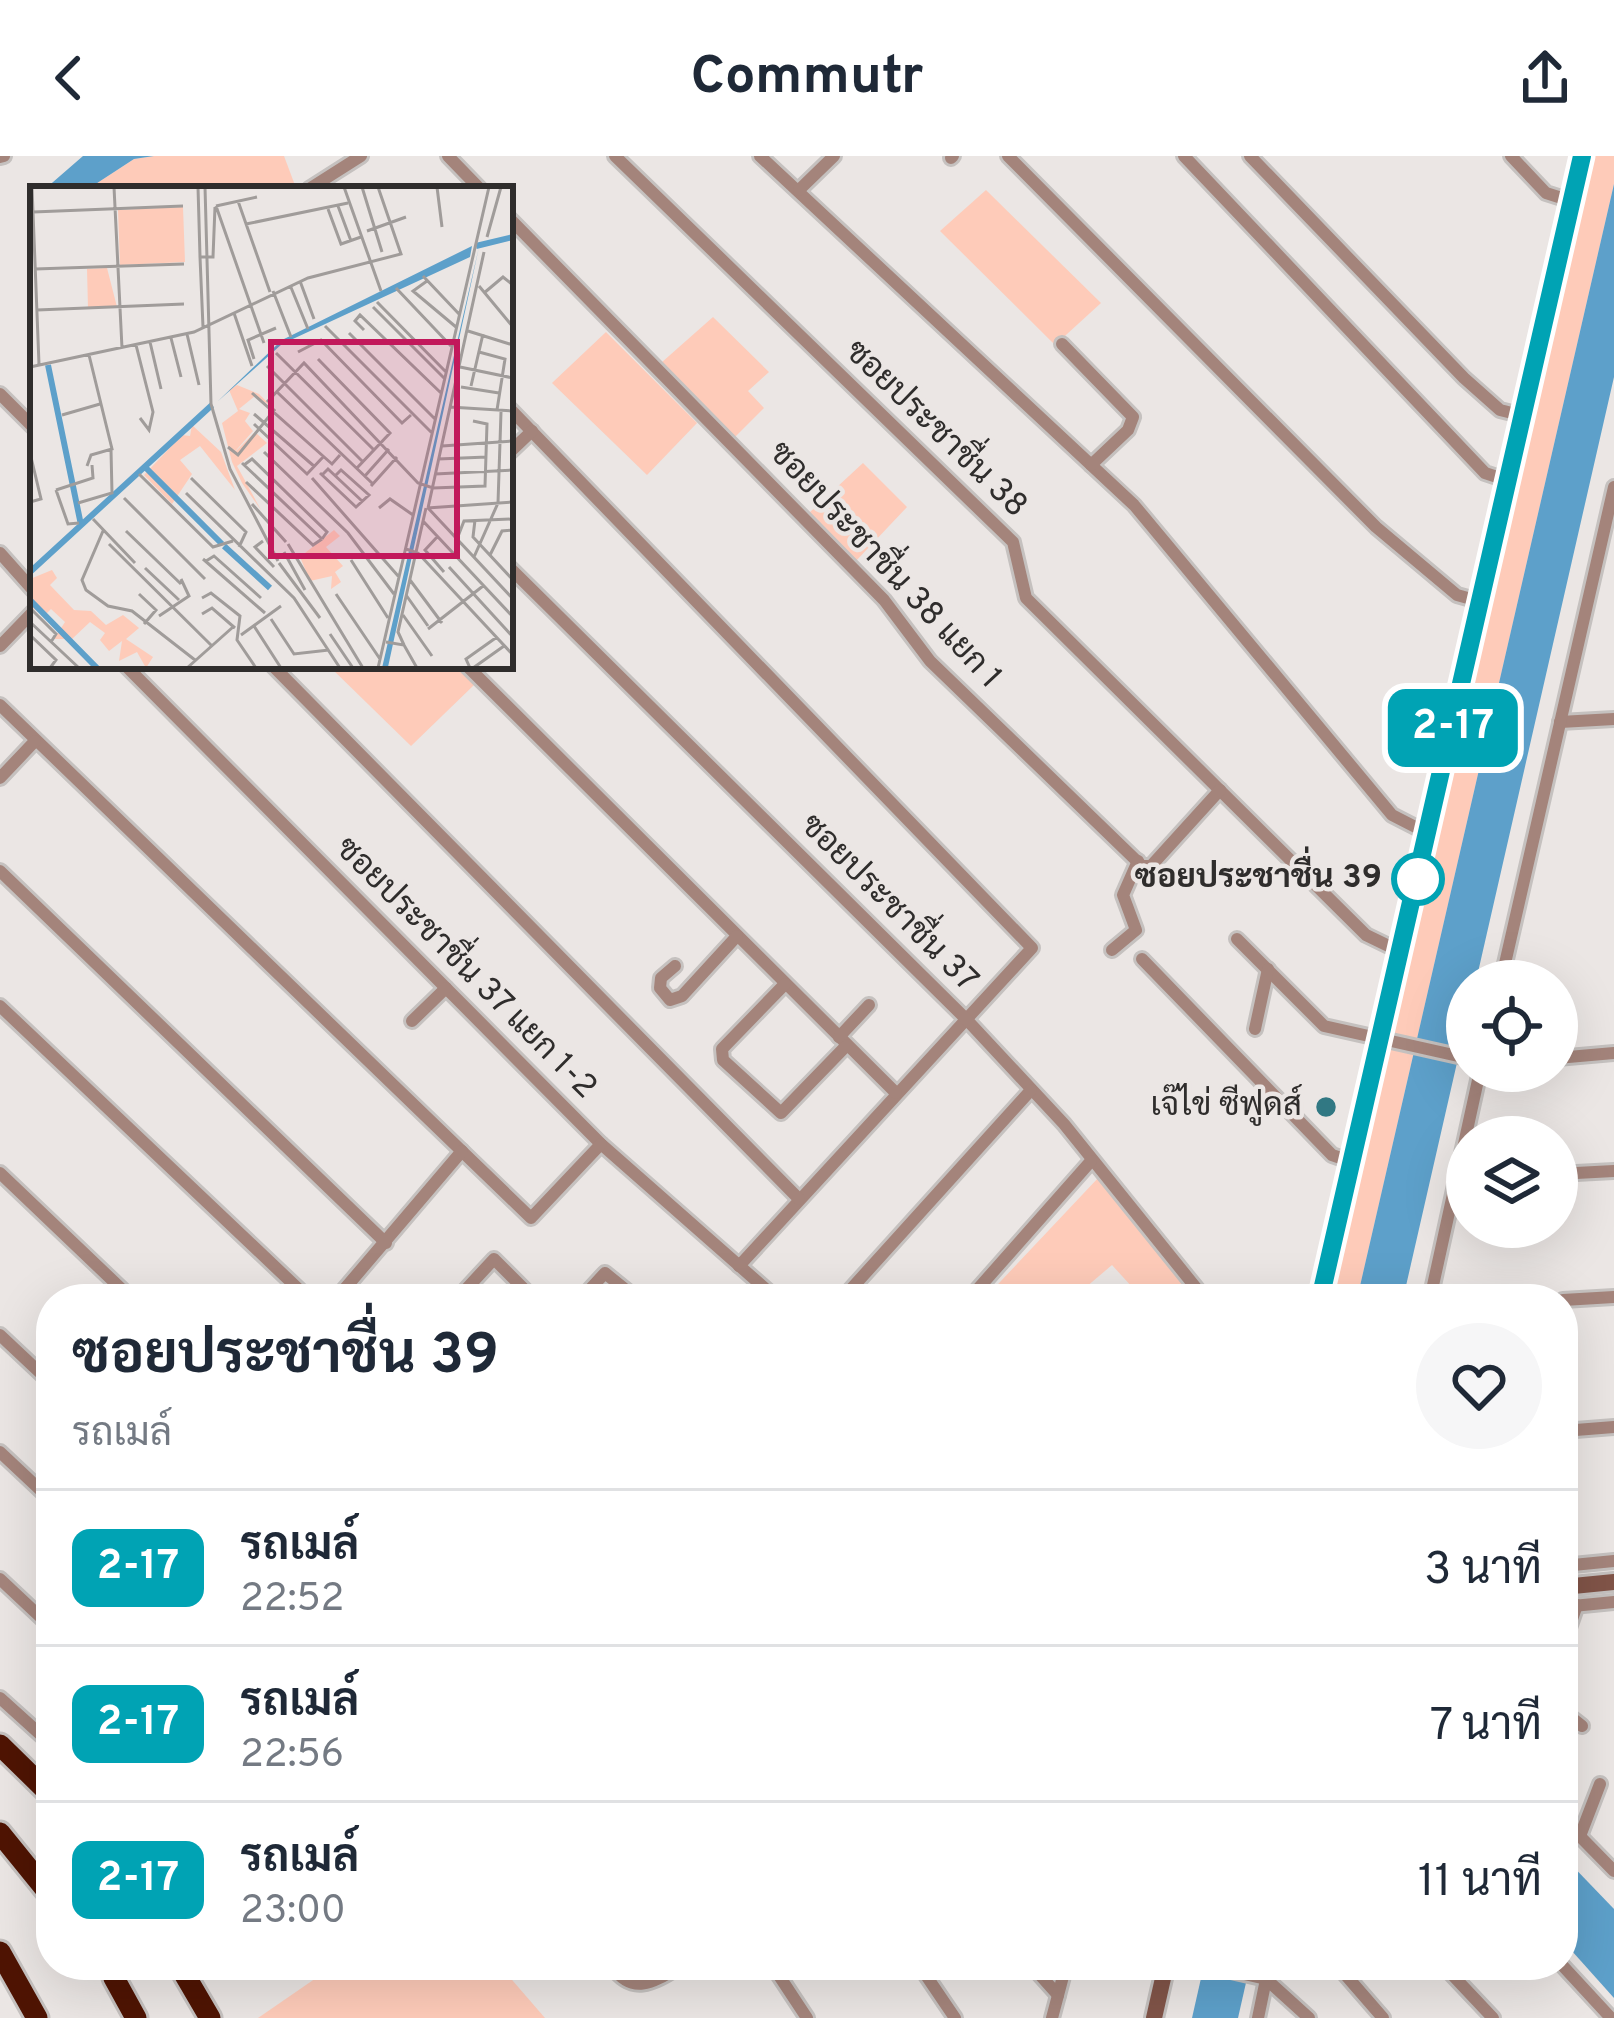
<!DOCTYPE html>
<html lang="th">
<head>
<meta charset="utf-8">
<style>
	:root { --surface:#fff; --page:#f6f6f7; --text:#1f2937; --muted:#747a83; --line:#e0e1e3 }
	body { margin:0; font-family:Overpass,Sarabun,sans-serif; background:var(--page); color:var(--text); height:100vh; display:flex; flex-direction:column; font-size:45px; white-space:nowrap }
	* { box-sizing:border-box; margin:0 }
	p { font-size:39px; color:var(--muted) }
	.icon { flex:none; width:66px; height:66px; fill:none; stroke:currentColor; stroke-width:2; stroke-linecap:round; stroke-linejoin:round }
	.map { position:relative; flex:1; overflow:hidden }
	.sheet { position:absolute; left:36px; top:1128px; width:1542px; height:696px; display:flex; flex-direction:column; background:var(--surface); border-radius:48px; box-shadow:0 12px 48px #0002 }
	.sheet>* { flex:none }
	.badge { padding:0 24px; border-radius:18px; font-size:42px; line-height:78px }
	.tools { position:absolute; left:1446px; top:804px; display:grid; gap:24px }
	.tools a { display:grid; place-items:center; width:132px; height:132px; border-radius:50%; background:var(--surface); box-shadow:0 12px 48px #0002; font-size:60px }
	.map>.badge { position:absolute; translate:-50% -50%; box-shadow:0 0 0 6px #fff }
	.round { display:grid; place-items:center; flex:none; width:126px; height:126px; border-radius:63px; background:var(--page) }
	.headline { display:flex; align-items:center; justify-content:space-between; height:204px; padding:0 36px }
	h1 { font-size:57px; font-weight:700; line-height:90px }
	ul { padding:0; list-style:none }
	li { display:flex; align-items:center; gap:36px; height:156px; padding:0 36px; border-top:3px solid var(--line) }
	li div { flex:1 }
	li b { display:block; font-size:45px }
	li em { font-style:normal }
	li .badge { min-width:132px; font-weight:700; text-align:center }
	header { display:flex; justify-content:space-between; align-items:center; height:156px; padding:0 36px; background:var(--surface); font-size:54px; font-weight:700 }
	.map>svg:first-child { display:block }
</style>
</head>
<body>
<header><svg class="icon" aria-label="back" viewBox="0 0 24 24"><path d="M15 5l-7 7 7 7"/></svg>Commutr<svg class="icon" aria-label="share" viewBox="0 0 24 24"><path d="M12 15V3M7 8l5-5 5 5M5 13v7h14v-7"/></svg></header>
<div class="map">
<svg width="1614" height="1862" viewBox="0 0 1614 1862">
	<rect width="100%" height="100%" fill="#ebe6e4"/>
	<g fill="#fecbb9">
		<path d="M 154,0 L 284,0 L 296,32 L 88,33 L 134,3 Z"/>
		<path d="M 1595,0 L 1614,0 L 1614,28 L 1357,1143 L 1332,1143 Z"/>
		<path d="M 986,34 L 1101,147 L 1055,189 L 940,75 Z"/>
		<path d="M 713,161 L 769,216 L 748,235 L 764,252 L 734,282 L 661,207 Z"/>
		<path d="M 606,176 L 697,267 L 647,319 L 552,227 Z"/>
		<path d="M 863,307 L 907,351 L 855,406 L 809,357 Z"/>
		<path d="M 329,510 L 455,510 L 474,529 L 411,590 Z"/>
		<path d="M 1099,1021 L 1197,1143 L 1143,1143 L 1112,1109 L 1072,1143 L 984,1143 Z"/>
		<path d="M 335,1809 L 499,1809 L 545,1862 L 258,1862 Z"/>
	</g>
	<g fill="#5da0ca">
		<path d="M 83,0 L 154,0 L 134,3 L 88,33 L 45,33 Z"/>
		<path d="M 1614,28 L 1614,221 L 1476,825 L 1467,825 L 1467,863 L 1403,1143 L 1357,1143 Z"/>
		<path d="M 1563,1700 L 1614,1753 L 1614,1842 L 1563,1785 Z"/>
		<path d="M 1204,1809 L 1250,1809 L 1238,1862 L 1192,1862 Z"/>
	</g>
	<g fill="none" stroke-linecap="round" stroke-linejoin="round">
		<defs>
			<g id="street">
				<path d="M 448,0 L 480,33"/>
				<path d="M 615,0 L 1013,386 L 1026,442 L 1366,779 L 1399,795"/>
				<path d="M 760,0 L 1134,349 L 1392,659 L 1429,678"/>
				<path d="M 1008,0 L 1376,371 L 1457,439 L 1482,446"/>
				<path d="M 1184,0 L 1485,317 L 1509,325"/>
				<path d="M 1250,0 L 1464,222 L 1500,254 L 1524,260"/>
				<path d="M 1511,0 L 1546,37 L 1571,45"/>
				<path d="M 0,1 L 4,0"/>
				<path d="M 951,2 L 953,0"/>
				<path d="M 309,33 L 361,0"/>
				<path d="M 799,34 L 834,0"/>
				<path d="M 510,63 L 884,444 L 930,505 L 1142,710 L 1151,710 L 1220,634"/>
				<path d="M 1062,188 L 1133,261 L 1128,274 L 1091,309"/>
				<path d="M 0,238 L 33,271"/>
				<path d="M 510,253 L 1032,792 L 739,1110"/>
				<path d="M 510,296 L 532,275"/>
				<path d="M 0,397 L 33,434"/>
				<path d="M 510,412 L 967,864 L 1064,968 L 1205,1143"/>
				<path d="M 0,490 L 33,456"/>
				<path d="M 126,510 L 601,988 L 777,1143"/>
				<path d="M 273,510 L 799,1043"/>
				<path d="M 467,510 L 896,937"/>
				<path d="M 0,549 L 531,1062 L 601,988"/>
				<path d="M 1560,566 L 1614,563"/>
				<path d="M 0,622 L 35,585"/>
				<path d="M 0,715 L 386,1087"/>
				<path d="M 1237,783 L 1324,870 L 1467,902"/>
				<path d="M 1112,794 L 1136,774 L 1123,739 L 1138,705"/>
				<path d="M 1142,803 L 1332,999 L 1352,1006"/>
				<path d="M 675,810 L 661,822 L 660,832 L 670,844 L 682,840 L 737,780"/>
				<path d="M 1501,825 L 1614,331"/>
				<path d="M 785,828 L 722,893 L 723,904 L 781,957 L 847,889"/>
				<path d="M 0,850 L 309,1143"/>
				<path d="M 412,865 L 446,832"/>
				<path d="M 1255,873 L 1268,813"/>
				<path d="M 839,881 L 869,849"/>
				<path d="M 1557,902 L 1614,897"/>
				<path d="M 0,1017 L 132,1143"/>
				<path d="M 1557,1018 L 1614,1015"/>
				<path d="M 336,1143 L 462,995"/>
				<path d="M 457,1143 L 494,1103 L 534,1143"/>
				<path d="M 581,1143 L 605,1117 L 637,1143"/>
				<path d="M 842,1143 L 1031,934"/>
				<path d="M 969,1143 L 1091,1005"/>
				<path d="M 1430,1143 L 1480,915"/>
				<path d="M 1563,1144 L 1614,1141"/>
				<path d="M 0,1179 L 51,1227"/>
				<path d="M 1563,1275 L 1614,1271"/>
				<path d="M 0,1296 L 51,1344"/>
				<path d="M 1563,1410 L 1614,1405"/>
				<path d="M 0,1423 L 51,1471"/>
				<path d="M 1563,1451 L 1614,1446"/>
				<path d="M 1563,1489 L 1577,1449"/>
				<path d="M 0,1542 L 51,1588"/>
				<path d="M 1563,1555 L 1582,1570"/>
				<path d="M 1563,1663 L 1614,1715"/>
				<path d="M 1580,1680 L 1600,1628"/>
				<path d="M 611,1809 C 633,1841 654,1826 682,1809"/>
				<path d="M 772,1809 L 807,1862"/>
				<path d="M 919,1809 L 955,1862"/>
				<path d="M 1031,1809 L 1058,1839"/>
				<path d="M 1143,1809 L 1164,1815"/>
				<path d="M 1205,1809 L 1266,1823 L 1309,1862"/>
				<path d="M 1337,1809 L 1383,1862"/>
				<path d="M 1443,1809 L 1493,1862"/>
				<path d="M 1562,1809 L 1611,1862"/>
				<path d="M 1052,1862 L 1066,1809"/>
				<path d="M 1258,1862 L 1269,1809"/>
			</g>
			<g id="secondary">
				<path d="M 1320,1143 L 1582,0"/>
				<path d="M 1563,1431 L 1614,1426"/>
				<path d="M 1154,1862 L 1166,1809"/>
			</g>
			<g id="highway">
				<path d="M 0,1589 L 51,1639"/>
				<path d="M 0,1677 L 51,1740"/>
				<path d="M 0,1796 L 37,1862"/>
				<path d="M 179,1809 L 210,1862"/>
				<path d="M 114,1822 L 136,1862"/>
			</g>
		</defs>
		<use href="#street" stroke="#c5c1bf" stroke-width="18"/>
		<use href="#secondary" stroke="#c5c1bf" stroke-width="22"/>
		<use href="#highway" stroke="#c5c1bf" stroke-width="27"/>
		<use href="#street" stroke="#a4847b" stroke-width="12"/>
		<use href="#secondary" stroke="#815448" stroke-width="16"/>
		<use href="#highway" stroke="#4f1403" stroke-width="21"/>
	</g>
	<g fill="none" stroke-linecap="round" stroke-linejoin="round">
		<defs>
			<path id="line" d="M 1320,1143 L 1582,0"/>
		</defs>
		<use href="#line" stroke="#fff" stroke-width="27"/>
		<use href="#line" stroke="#00a3b4" stroke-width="18"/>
	</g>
	<circle fill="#fff" stroke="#00a3b4" stroke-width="6" cx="1418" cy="723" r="24"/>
	<circle fill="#317883" stroke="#ebe6e4" stroke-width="4.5" cx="1326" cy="951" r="12"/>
	<g text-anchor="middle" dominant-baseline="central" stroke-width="9" stroke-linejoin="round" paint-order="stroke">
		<g font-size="33" fill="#2f2d2c" stroke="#ebe6e4">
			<text transform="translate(935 274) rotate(44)">ซอยประชาชื่น 38</text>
			<text transform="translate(884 410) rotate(47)">ซอยประชาชื่น 38 แยก 1</text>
			<text transform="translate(888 748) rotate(45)">ซอยประชาชื่น 37</text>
			<text transform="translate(465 813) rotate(45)">ซอยประชาชื่น 37 แยก 1-2</text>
		</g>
		<g font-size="33" font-weight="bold" fill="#2f2d2c" stroke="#ebe6e4" text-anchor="end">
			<text x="1382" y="723">ซอยประชาชื่น 39</text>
		</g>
		<g font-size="33" fill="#2f2d2c" stroke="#ebe6e4" text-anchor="end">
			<text x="1302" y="951">เจ๊ไข่ ซีฟูดส์</text>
		</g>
	</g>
	<g transform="translate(30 30)">
		<rect width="483" height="483" fill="#ebe6e4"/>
		<path d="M 153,21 L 155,76 L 90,79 L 88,24 ZM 77,82 L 87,121 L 58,122 L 57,83 ZM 207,199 L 229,208 L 241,220 L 225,210 L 209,223 L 220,227 L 215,235 L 223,245 L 202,269 L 225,246 L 237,257 L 207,280 L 231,324 L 212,297 L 202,276 L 192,237 L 208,225 L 199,204 ZM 162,239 L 191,266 L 205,304 L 170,260 L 150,274 L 162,288 L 142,318 L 114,289 L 152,249 L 160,250 ZM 304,344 L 310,350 L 296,361 L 313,380 L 305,386 L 311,396 L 301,403 L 302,390 L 280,395 L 270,371 ZM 22,384 L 27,392 L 20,399 L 44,424 L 61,425 L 76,439 L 93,429 L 109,442 L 96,453 L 123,471 L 116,482 L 107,466 L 89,475 L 92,455 L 79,465 L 70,454 L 75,447 L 60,436 L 42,453 L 24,453 L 35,436 L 21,423 L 15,429 L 0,421 L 0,393 Z" fill="#fecbb9"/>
		<path d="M 442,60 L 440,71 L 252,158 L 187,216 L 252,154 ZM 449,61 L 358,481 L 352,482 Z" fill="#5da0ca"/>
		<path fill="none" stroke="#5da0ca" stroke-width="6" d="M 446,60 L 483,51M 18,179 L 51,339M 114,280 L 192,358M 194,360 L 240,402M 0,386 L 182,219M 0,414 L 67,482"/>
		<path fill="none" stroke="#a09c9a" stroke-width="3" d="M 2,1 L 9,178M 84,1 L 92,162M 168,1 L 170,70M 175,1 L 181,218 L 200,283 L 248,375M 314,1 L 351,105M 332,1 L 352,66M 407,1 L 412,41M 208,15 L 240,106M 186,20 L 234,157M 186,20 L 227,11M 308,20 L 321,55M 298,23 L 311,58 L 331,51M 3,26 L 153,20M 216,38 L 318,17M 337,45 L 376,31M 457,51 L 471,1M 5,83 L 154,78M 393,90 L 429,128M 270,95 L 284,133M 397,95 L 383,105 L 426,141M 260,99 L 278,143M 449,100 L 483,141M 366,102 L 421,160M 243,105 L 261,151M 454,107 L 473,91 L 483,99M 347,116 L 416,186M 343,121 L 415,193M 7,124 L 154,118M 204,127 L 222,180M 295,140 L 402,247M 173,141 L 170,71 L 183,71 L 185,21M 334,144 L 325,135 L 330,129 L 411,207M 438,145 L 483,159M 319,147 L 405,233M 157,148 L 169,199M 141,152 L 151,191M 120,156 L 131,203M 106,159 L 123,226 L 119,244 L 110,232M 268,166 L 291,154 L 372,237 L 381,229M 449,166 L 475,173 L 467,224M 246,167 L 344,264M 224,173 L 218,154 L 246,142M 288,173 L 360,247 L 326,283M 237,180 L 332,275M 0,181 L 164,146 L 278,92 L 371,68 L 348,1M 430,181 L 483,192M 441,200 L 453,148M 431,201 L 469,207M 247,206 L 343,298M 222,207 L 302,278 L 310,269M 237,216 L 274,177 L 388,297 L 403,302 L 455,300 L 457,238 L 443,235M 420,221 L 483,225M 224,228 L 285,281M 32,229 L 70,218M 224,238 L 277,288 L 294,270M 412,260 L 483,255M 198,261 L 208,269 L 245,223M 234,266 L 318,347 L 364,408M 0,267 L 11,313 L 0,316M 408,273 L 457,271M 212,277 L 292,353M 214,279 L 222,273 L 297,346 L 292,353M 57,280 L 61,269 L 82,263 L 59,169M 290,287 L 326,321 L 339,309 L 311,284 L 305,290M 109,288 L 183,361 L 203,355M 405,288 L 483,284M 292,289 L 298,283 L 332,315M 334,291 L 359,263M 161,292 L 216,346 L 209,361M 282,292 L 369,391M 216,296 L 283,359 L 292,353M 341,300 L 367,271M 26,304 L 63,292 L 62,279M 26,304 L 38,338 L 49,337M 156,307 L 264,412 L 310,482M 94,312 L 175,393M 48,317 L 82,307 L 81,264M 222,318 L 256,356M 349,322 L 360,313 L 383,329M 397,322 L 483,316M 398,322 L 454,66M 398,322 L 483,413M 63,333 L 105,377M 445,334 L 443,351 L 483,394M 393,335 L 483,431M 73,345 L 52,394 L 56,404 L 78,420 L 102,425 L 165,474M 96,345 L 151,398M 408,350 L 395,364 L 414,386M 427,353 L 434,335 L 483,333M 233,355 L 225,361 L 244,381M 79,358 L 182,460M 258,358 L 333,482M 376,363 L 388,367 L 483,469M 254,366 L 275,404M 460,369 L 472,345 L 483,344M 444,371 L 468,317 L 471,226M 173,373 L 235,427M 321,374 L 358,432M 176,375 L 184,370 L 231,412M 249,377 L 290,432M 419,381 L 483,451M 115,382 L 149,414M 380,394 L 412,437M 109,408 L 126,424 L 114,438M 306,408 L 350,473M 376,409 L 398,440M 172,412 L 181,407 L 210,430 L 207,454 L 226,482M 0,422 L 26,448 L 21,456M 172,428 L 182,422 L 205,442M 373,429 L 402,470M 129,430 L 159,410 L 151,393M 241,433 L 264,468 L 299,464M 0,436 L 49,482M 224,440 L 251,482M 398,443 L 453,400M 300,448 L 323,482M 0,449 L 26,474 L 20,482M 211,449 L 251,420M 356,456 L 374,459 L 387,482M 374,459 L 368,446 L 396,322M 157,482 L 203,441M 348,482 L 459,1M 440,482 L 436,473 L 467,451M 443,482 L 474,460"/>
		<path fill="#c2185b" fill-opacity="0.15" stroke="#c2185b" stroke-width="6" d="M 241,156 L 427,156 L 427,370 L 241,370 Z"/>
		<rect width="483" height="483" fill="none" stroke="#2f2d2c" stroke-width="6"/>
	</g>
</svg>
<div class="tools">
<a><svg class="icon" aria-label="locate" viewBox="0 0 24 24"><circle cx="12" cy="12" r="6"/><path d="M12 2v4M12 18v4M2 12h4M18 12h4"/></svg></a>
<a><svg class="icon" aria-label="layers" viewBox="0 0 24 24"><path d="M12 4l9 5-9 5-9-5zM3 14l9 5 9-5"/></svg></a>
</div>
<b class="badge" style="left:1453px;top:572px;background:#00a3b4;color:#fff">2-17</b>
<section class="sheet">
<div class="headline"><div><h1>ซอยประชาชื่น 39</h1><p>รถเมล์</p></div><a class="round"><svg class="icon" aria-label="heart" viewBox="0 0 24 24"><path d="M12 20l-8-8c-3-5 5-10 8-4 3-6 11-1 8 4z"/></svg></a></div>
<ul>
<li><span class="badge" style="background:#00a3b4;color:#fff">2-17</span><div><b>รถเมล์</b><p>22:52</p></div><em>3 นาที</em></li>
<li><span class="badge" style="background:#00a3b4;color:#fff">2-17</span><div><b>รถเมล์</b><p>22:56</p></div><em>7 นาที</em></li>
<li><span class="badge" style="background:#00a3b4;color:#fff">2-17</span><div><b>รถเมล์</b><p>23:00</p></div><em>11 นาที</em></li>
</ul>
</section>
</div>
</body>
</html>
